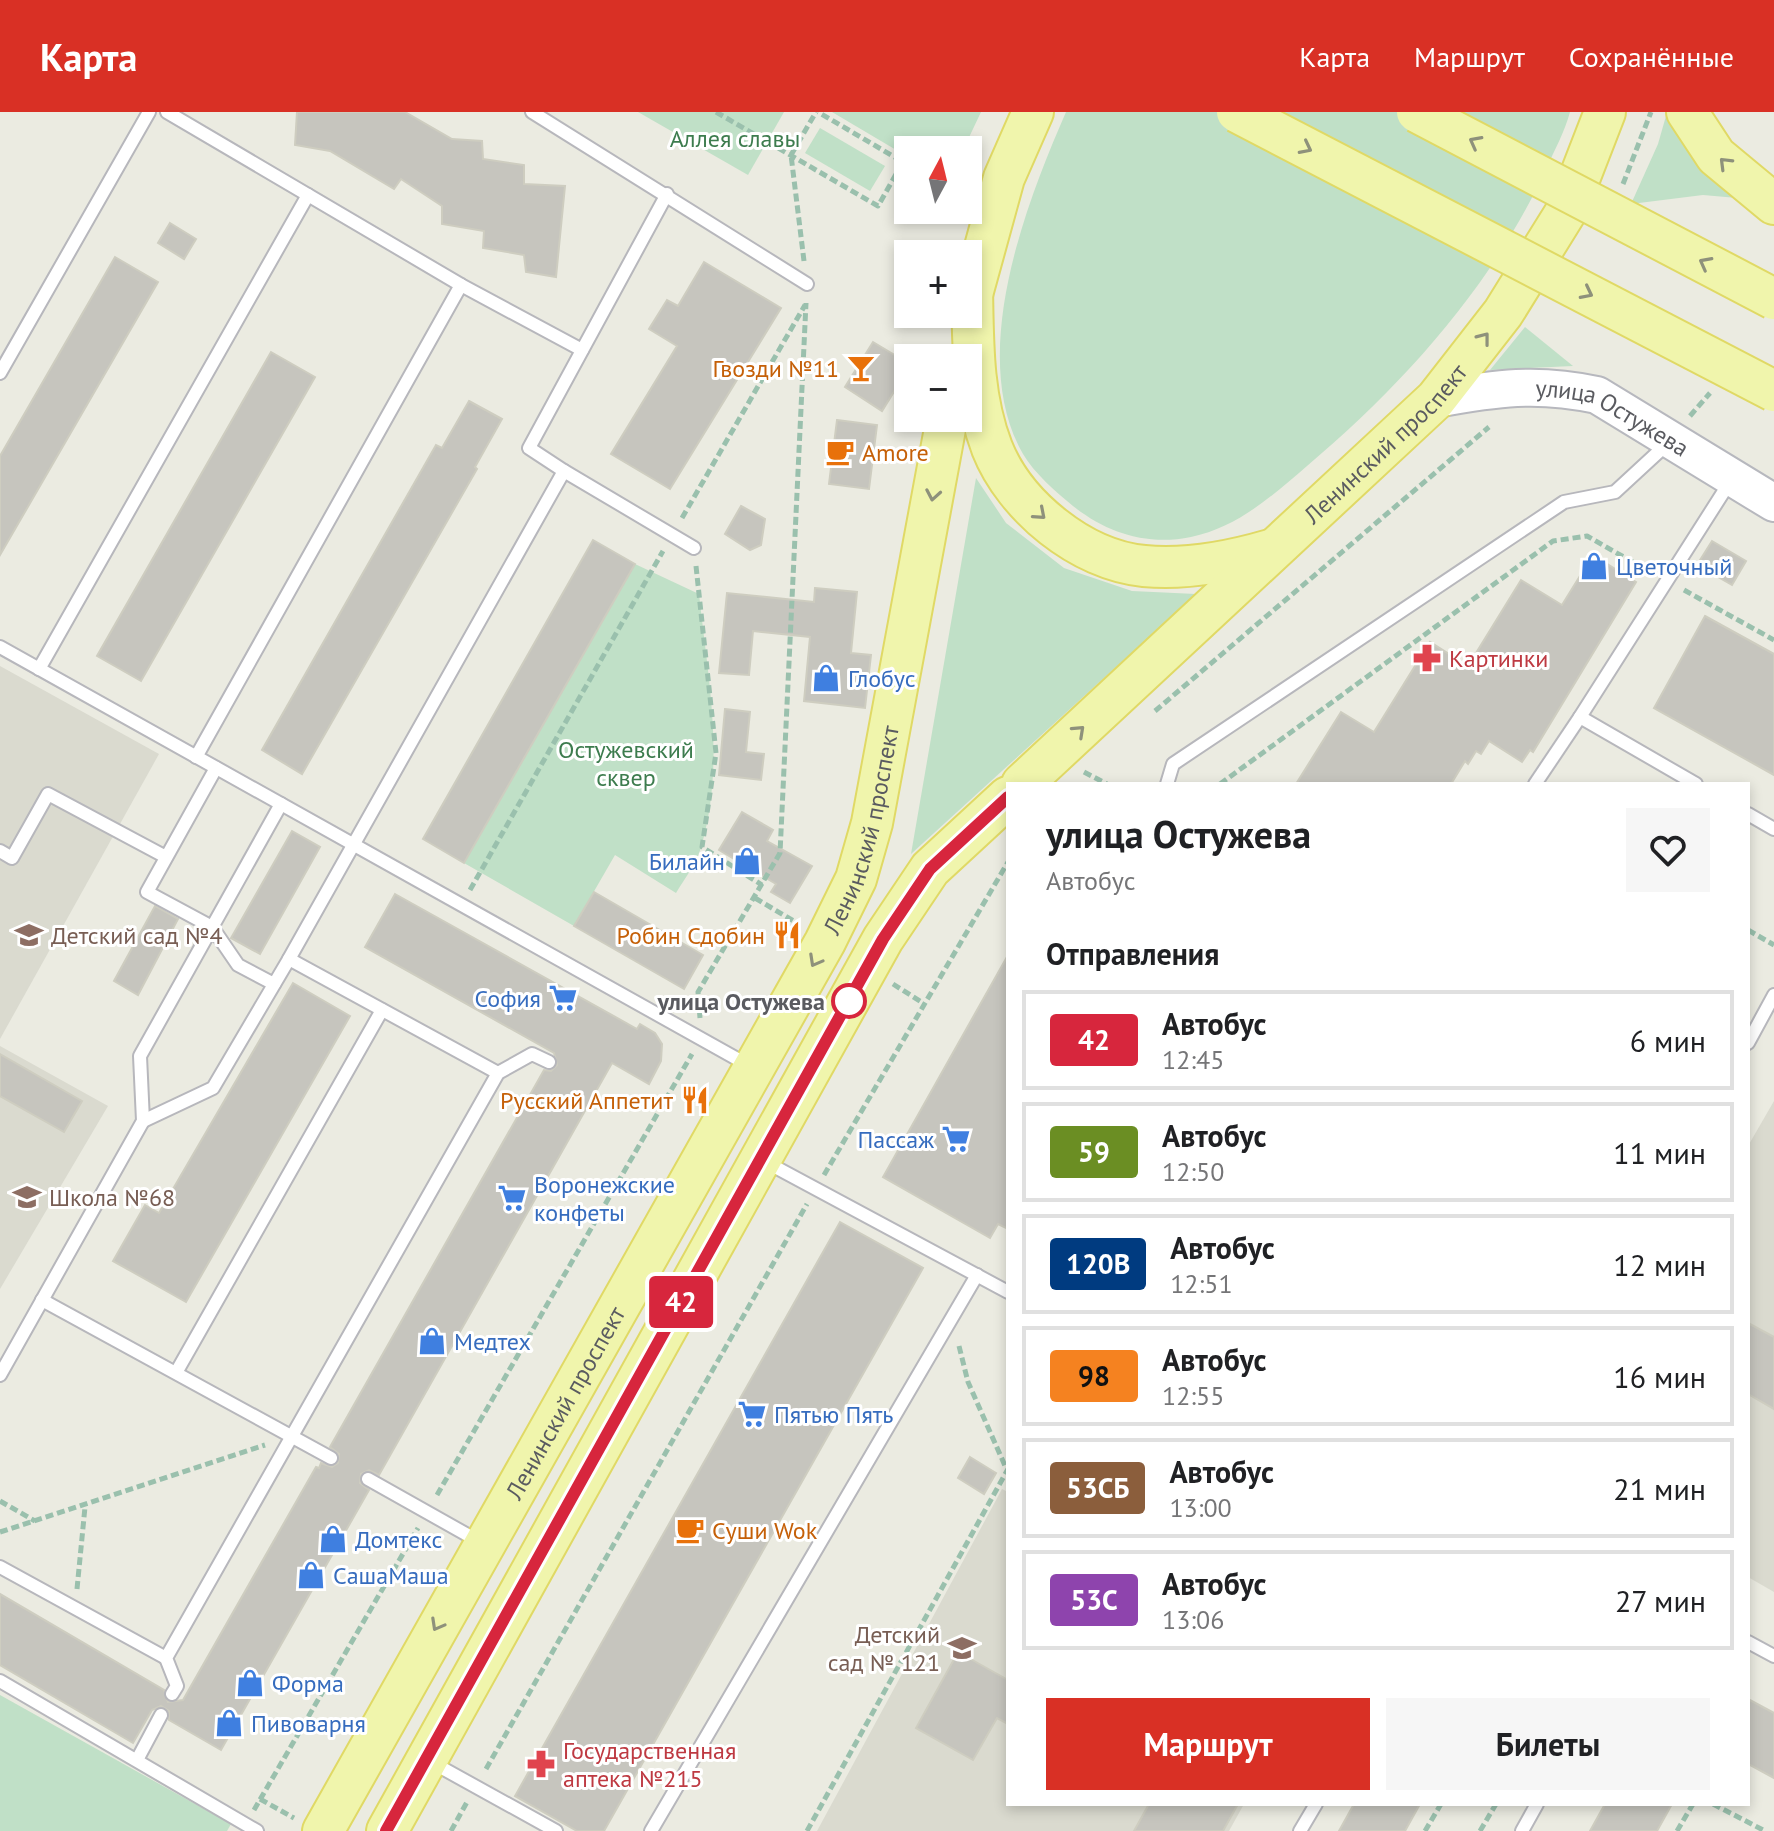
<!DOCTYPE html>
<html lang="ru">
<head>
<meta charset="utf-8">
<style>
	:root { --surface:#fff; --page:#f6f6f6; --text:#202124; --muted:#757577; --line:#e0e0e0; --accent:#d93025 }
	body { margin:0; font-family:"PT Sans",sans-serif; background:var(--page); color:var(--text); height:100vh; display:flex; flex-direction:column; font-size:30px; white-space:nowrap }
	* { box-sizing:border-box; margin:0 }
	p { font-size:26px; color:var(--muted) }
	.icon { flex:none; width:44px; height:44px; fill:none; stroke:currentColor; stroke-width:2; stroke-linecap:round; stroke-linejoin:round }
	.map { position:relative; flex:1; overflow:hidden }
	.side { position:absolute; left:1006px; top:670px; width:744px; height:1024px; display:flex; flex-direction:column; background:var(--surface); border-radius:0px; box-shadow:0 4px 12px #0003 }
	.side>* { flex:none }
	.badge { padding:0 16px; border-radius:6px; font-size:28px; line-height:52px }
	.needle { width:52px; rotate:7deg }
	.fabs { position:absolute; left:894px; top:24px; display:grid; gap:16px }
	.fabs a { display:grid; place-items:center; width:88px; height:88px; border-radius:0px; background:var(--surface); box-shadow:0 4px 12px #0003; font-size:40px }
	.map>.badge { position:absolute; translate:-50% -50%; box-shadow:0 0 0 4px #fff }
	h2 { padding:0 40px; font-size:30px; line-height:72px }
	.round { display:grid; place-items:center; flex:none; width:84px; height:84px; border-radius:0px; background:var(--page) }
	.head { display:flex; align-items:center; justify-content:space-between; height:136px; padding:0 40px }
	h1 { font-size:38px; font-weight:600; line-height:60px }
	.cta { display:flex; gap:16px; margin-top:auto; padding:16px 40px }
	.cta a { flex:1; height:92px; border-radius:0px; background:var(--accent); color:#fff; font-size:32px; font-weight:600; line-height:92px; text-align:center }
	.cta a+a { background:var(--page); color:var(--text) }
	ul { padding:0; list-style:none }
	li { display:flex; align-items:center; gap:24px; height:100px; margin:0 16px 12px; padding:0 24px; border:4px solid var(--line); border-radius:0px }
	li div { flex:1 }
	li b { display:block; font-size:30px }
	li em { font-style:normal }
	li .badge { min-width:88px; font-weight:700; text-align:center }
	header { display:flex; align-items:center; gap:48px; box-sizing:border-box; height:112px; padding:0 40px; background:var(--accent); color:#fff }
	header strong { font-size:38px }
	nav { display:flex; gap:44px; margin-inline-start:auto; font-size:28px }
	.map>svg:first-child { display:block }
</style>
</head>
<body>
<header>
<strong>Карта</strong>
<nav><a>Карта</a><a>Маршрут</a><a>Сохранённые</a></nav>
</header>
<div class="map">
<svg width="1774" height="1719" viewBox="0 0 1774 1719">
	<rect width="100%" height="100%" fill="#ebebe1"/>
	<g fill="#dadacf">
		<path d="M 0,554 L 159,642 L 0,927 Z"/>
		<path d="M 0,934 L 108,994 L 0,1177 Z"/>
		<path d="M 1774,989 L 1774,1480 L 1748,1465 L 1748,1034 Z"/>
		<path d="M 1002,1377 L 1008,1380 L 1008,1692 L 1244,1692 L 1229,1719 L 817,1719 Z"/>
	</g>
	<g fill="#c0e0c7">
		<path d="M 638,0 L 784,0 L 748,63 Z"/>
		<path d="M 832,0 L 981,0 L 963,38 L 908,38 L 908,45 Z"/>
		<path d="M 1066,0 L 1570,0 C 1565,19 1555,37 1547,55 C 1493,173 1405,271 1307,354 C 1272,384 1238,415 1191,425 C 1147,434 1107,421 1073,394 C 1056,380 1034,361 1023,342 C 967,244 1025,94 1066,0 Z"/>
		<path d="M 1666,4 L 1684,33 L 1737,86 L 1703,83 L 1631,92 L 1658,32 Z"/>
		<path d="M 820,16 L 885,54 L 870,79 L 805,41 Z"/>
		<path d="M 1525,215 L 1573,254 L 1490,258 Z"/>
		<path d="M 976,366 L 1006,411 L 1064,456 L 1132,479 L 1196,482 L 911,742 Z"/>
		<path d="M 635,452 L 699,482 C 708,566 725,649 702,732 C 698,749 685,766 676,781 L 615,743 L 574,814 L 464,751 Z"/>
		<path d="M 0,1583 L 231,1712 L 227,1719 L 0,1719 Z"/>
	</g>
	<g fill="#c6c5be" stroke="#cecdc0" stroke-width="2">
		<path d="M 297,0 L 405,0 L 452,27 L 482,29 L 483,47 L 524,53 L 524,72 L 565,74 L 556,165 L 526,160 L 524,143 L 483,136 L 484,119 L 442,112 L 442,94 L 401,67 L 394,77 L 330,39 L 295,33 Z"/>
		<path d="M 170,111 L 196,127 L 184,147 L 158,131 Z"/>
		<path d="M 115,145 L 158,170 L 0,443 L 0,344 Z"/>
		<path d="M 704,150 L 781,196 L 670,377 L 611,342 L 677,234 L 649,217 L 667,188 L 678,194 Z"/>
		<path d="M 873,230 L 908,251 L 908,257 L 882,299 L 845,275 Z"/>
		<path d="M 271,240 L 315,265 L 141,569 L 97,544 Z"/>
		<path d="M 469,289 L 502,307 L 475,355 L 477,357 L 302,662 L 262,638 L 436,333 L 442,336 Z"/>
		<path d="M 837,308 L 877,313 L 869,377 L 829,372 Z"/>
		<path d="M 741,394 L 765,407 L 761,433 L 750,438 L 725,422 Z"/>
		<path d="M 593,428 L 635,452 L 464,751 L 423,727 Z"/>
		<path d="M 1712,429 L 1746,449 L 1732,473 L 1697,453 Z"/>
		<path d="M 1593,443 L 1636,470 L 1533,640 L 1530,638 L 1522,650 L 1489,629 L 1481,642 L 1476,639 L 1468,652 L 1465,649 L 1451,672 L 1296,672 L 1341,600 L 1374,620 L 1430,530 L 1468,554 L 1521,468 L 1562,493 Z"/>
		<path d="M 815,476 L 857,480 L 851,541 L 871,543 L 865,596 L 804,589 L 810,525 L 753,519 L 749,563 L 719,561 L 727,481 L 814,490 Z"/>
		<path d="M 1705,504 L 1774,542 L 1774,663 L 1654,596 Z"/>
		<path d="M 725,597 L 750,600 L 746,640 L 764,642 L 761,668 L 719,663 Z"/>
		<path d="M 742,700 L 773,718 L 767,729 L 812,754 L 790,791 L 771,780 L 776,772 L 719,738 Z"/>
		<path d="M 292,719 L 320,735 L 260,842 L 231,826 Z"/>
		<path d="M 594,780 L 703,843 L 684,877 L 574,814 Z"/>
		<path d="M 395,782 L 637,917 L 640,912 L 655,921 L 662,932 L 661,949 L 649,972 L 612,951 L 379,1363 L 369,1358 L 361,1362 L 360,1371 L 369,1378 L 221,1638 L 169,1608 L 169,1599 L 161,1594 L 152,1598 L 133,1631 L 0,1553 L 0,1482 L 164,1578 L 168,1590 L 183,1588 L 316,1355 L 319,1356 L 321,1351 L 332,1355 L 338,1351 L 339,1342 L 330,1335 L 544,958 L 551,959 L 557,953 L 554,941 L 365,835 Z"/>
		<path d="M 155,794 L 178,807 L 138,883 L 114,869 Z"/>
		<path d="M 1008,843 L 1008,1117 L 998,1112 L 990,1126 L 883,1065 Z"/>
		<path d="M 293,871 L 350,904 L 186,1190 L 113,1149 L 145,1093 L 159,1101 Z"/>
		<path d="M 0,942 L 82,989 L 64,1020 L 0,984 Z"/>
		<path d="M 840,1110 L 923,1156 L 604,1719 L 577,1719 L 515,1684 Z"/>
		<path d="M 1748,1211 L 1774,1225 L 1774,1297 L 1748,1282 Z"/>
		<path d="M 970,1345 L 996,1361 L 984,1382 L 958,1366 Z"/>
		<path d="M 958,1540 L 1008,1568 L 1008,1612 L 997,1606 L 973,1648 L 916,1616 Z"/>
		<path d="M 1748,1587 L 1774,1601 L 1774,1666 L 1748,1652 Z"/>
		<path d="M 1149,1692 L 1238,1692 L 1223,1719 L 1134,1719 Z"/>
		<path d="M 1354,1692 L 1420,1692 L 1405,1719 L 1339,1719 Z"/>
		<path d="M 1605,1692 L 1672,1692 L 1657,1719 L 1590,1719 Z"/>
	</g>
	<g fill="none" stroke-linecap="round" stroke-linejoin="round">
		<defs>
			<g id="lane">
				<path d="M 167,0 L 461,173 L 582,238"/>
				<path d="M 532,0 L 807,172"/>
				<path d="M 0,261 L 149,0"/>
				<path d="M 564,359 L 694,436"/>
				<path d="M 0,535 L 748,953"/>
				<path d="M 39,557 L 308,83"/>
				<path d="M 196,645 L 461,173"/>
				<path d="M 216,656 L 147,780 L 212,815 L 238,853 L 274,872"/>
				<path d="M 1167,672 L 1173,652 L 1564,390 L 1615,380 L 1667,332"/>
				<path d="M 1535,672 L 1580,605"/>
				<path d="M 1696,672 L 1580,605 L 1726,376"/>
				<path d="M 1748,702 L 1774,717"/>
				<path d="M 0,739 L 12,746 L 48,682 L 166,745"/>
				<path d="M 1748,931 L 1774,883"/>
				<path d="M 498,961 L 289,847 L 564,359 L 529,336 L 667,82"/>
				<path d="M 143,1009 L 213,976 L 289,847"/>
				<path d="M 764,1049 L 1008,1180"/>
				<path d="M 42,1188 L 331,1346"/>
				<path d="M 177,1259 L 382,898"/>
				<path d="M 0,1263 L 143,1009 L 140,944 L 281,692"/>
				<path d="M 368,1367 L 480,1430"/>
				<path d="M 0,1455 L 166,1546"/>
				<path d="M 1748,1530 L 1774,1544"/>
				<path d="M 0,1569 L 257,1719"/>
				<path d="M 172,1582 L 177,1574 L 166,1546 L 498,961 L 532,942 L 549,950"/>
				<path d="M 137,1648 L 161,1603"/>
				<path d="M 433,1651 L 556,1719"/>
				<path d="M 651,1719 L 977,1163"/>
				<path d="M 1300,1719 L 1316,1692"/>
				<path d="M 1522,1719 L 1537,1692"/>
			</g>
			<g id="secondary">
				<path id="s1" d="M 1436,287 C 1496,276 1537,270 1597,283 L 1774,391"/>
			</g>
			<g id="primary">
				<path d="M 1687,0 L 1716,44 L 1774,92"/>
				<path d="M 972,174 C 973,230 972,284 992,336 C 1015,394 1081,448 1144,454 C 1187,458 1229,450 1270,438"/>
				<path d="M 968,197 L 1004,66 L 1033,0"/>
				<path id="s2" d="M 1022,672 L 1436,287 L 1503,201 L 1567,98 L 1605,0"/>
				<path id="s3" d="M 323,1719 L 825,830 L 856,767 L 872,711 L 947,306"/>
				<path d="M 387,1719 L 883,827 L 930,757 L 1008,685"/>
			</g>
		</defs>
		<use href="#lane" stroke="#b7b7bc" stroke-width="16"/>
		<use href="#secondary" stroke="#b7b8be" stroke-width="40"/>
		<use href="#primary" stroke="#e0d965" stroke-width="44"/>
		<g stroke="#9ac0ad" stroke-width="5" stroke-dasharray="8 4" stroke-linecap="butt">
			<path d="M 716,0 L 878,94 L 903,50 L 818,0"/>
			<path d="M 1623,72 L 1651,0"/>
			<path d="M 804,149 L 791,43 L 816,0"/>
			<path d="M 1690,304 L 1710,281"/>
			<path d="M 682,406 L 805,193"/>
			<path d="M 696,454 L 716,641 L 702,735 L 762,773"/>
			<path d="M 1684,478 L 1774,528"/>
			<path d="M 1155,599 L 1489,315"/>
			<path d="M 1084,660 L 1107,672"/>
			<path d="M 1220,672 L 1553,429 L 1587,424 L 1650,460"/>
			<path d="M 470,778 L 663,439"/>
			<path d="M 755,786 L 797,811"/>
			<path d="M 1748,818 L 1774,833"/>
			<path d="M 893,872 L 923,891"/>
			<path d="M 700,906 L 698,880 L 780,741 L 806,191"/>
			<path d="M 824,1063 L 1008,750"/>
			<path d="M 959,1234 L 968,1270 L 1006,1356"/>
			<path d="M 437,1383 L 692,942"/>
			<path d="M 0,1389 L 35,1409"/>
			<path d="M 0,1420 L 265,1333"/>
			<path d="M 77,1477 L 85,1395"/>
			<path d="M 486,1657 L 807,1092"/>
			<path d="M 260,1687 L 294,1706"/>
			<path d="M 1713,1692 L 1765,1719"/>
			<path d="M 254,1698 L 418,1416"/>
			<path d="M 451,1719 L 467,1690"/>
			<path d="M 807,1719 L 1008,1357"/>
			<path d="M 1425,1719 L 1441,1692"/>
			<path d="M 1480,1719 L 1496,1692"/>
			<path d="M 1677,1719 L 1693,1692"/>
		</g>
		<use href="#lane" stroke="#fff" stroke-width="12"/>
		<use href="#secondary" stroke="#fff" stroke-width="36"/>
		<use href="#primary" stroke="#f0f5ac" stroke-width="40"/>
		<defs>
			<g id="primary-bridge">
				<path d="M 1237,0 L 1774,279"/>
				<path d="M 1417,0 L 1774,187"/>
			</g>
		</defs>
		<use href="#primary-bridge" stroke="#e0d965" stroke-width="44" stroke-linecap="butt"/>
		<use href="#primary-bridge" stroke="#f0f5ac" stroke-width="40"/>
	</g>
	<defs><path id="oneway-chevron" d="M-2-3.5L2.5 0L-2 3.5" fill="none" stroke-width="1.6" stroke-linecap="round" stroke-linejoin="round" transform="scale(2)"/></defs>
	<g stroke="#8e917b">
		<use href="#oneway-chevron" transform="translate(1475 30) rotate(-152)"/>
		<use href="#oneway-chevron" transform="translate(1306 36) rotate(27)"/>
		<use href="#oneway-chevron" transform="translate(1725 51) rotate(-135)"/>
		<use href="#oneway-chevron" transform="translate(1705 151) rotate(-152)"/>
		<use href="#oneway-chevron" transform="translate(1587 181) rotate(27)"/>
		<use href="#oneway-chevron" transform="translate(1484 226) rotate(-52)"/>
		<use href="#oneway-chevron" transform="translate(933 383) rotate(100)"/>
		<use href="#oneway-chevron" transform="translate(1040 402) rotate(41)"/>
		<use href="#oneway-chevron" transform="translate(1079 619) rotate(-43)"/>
		<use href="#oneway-chevron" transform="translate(815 849) rotate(119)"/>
		<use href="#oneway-chevron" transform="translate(437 1513) rotate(119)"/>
	</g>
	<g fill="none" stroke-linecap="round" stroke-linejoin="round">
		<defs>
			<path id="line" d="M 386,1719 L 883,827 L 930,757 L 1008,685"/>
		</defs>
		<use href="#line" stroke="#fff" stroke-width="18"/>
		<use href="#line" stroke="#d7263d" stroke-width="12"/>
	</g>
	<defs>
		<symbol id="bar-bare" viewBox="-9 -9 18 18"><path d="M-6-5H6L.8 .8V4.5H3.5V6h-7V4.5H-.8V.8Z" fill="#e8710a" stroke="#fff" stroke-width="2.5" paint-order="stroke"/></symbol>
		<symbol id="cafe-bare" viewBox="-9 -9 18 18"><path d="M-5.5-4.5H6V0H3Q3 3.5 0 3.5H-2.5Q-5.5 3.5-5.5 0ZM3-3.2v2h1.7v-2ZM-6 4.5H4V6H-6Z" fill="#e8710a" stroke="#fff" stroke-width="2.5" paint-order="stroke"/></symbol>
		<symbol id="shop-bare" viewBox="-9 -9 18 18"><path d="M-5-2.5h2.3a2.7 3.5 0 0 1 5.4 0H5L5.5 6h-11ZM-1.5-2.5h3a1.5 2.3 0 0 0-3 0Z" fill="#3f7fe0" stroke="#fff" stroke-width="2.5" paint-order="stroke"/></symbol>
		<symbol id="pharmacy-bare" viewBox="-9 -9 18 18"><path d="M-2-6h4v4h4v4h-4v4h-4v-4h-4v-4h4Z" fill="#e0444e" stroke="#fff" stroke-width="2.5" paint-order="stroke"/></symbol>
		<symbol id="school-bare" viewBox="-9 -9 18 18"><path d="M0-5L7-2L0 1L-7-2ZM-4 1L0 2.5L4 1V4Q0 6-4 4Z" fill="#8d6e63" stroke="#fff" stroke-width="2.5" paint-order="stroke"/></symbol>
		<symbol id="restaurant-bare" viewBox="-9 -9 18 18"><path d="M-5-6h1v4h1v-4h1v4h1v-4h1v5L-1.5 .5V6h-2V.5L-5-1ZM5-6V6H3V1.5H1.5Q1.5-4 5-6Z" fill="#e8710a" stroke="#fff" stroke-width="2.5" paint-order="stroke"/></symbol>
		<symbol id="supermarket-bare" viewBox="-9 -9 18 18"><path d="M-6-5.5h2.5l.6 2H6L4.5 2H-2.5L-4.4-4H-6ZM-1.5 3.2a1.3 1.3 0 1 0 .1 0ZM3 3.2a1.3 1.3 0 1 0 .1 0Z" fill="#3f7fe0" stroke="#fff" stroke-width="2.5" paint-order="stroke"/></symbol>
	</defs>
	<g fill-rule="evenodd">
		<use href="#bar-bare" x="841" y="236" width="40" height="40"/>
		<use href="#cafe-bare" x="820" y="320" width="40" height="40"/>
		<use href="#shop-bare" x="1574" y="434" width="40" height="40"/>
		<use href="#pharmacy-bare" x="1407" y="526" width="40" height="40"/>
		<use href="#shop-bare" x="806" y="546" width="40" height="40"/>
		<use href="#shop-bare" x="727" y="729" width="40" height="40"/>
		<use href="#school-bare" x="9" y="803" width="40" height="40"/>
		<use href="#restaurant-bare" x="767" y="803" width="40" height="40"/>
		<use href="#supermarket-bare" x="543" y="866" width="40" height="40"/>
		<use href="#restaurant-bare" x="675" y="968" width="40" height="40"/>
		<use href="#supermarket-bare" x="936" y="1007" width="40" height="40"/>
		<use href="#school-bare" x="7" y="1065" width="40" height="40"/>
		<use href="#supermarket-bare" x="492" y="1066" width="40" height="40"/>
		<use href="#shop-bare" x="412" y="1209" width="40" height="40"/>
		<use href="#supermarket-bare" x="732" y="1282" width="40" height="40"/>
		<use href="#cafe-bare" x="670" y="1398" width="40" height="40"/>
		<use href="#shop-bare" x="313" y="1407" width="40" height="40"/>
		<use href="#shop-bare" x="291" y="1443" width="40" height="40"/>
		<use href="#school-bare" x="942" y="1516" width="40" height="40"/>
		<use href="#shop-bare" x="230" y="1551" width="40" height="40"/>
		<use href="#shop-bare" x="209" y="1591" width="40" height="40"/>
		<use href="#pharmacy-bare" x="521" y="1632" width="40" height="40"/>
	</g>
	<circle fill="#fff" stroke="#d7263d" stroke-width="4" cx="849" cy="889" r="16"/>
	<g text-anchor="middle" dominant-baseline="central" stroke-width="6" stroke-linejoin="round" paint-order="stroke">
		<g font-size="24" fill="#3d7c4e" stroke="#fff">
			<text x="735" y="26">Аллея славы</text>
			<text x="626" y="637">Остужевский<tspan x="626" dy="28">сквер</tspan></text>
		</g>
		<g font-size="24" fill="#c56008" stroke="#fff" text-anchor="end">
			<text x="839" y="256">Гвозди №11</text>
			<text x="862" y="340" text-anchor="start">Amore</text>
			<text x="765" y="823">Робин Сдобин</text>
			<text x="673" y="988">Русский Аппетит</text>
			<text x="712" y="1418" text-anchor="start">Суши Wok</text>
		</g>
		<g font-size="24" fill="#5a5b60" stroke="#fff">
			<text stroke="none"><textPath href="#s1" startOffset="184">улица Остужева</textPath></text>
			<text stroke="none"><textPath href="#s2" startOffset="498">Ленинский проспект</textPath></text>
			<text stroke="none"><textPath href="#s3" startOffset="1140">Ленинский проспект</textPath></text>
			<text stroke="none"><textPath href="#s3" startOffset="492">Ленинский проспект</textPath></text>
		</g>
		<g font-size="24" fill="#366cbe" stroke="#fff" text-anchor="start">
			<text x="1616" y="454">Цветочный</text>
			<text x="848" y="566">Глобус</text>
			<text x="725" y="749" text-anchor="end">Билайн</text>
			<text x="541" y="886" text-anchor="end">София</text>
			<text x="934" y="1027" text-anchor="end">Пассаж</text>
			<text x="534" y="1072">Воронежские<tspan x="534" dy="28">конфеты</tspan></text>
			<text x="454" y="1229">Медтех</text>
			<text x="774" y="1302">Пятью Пять</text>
			<text x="355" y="1427">Домтекс</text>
			<text x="333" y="1463">СашаМаша</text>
			<text x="272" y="1571">Форма</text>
			<text x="251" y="1611">Пивоварня</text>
		</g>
		<g font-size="24" fill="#be3a42" stroke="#fff" text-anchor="start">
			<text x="1449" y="546">Картинки</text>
			<text x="563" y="1638">Государственная<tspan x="563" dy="28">аптека №215</tspan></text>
		</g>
		<g font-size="24" fill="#785e54" stroke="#fff" text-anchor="start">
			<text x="51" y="823">Детский сад №4</text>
			<text x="49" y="1085">Школа №68</text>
			<text x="940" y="1522" text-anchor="end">Детский<tspan x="940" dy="28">сад № 121</tspan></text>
		</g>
		<g font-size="24" font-weight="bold" fill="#5a5b60" stroke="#fff" text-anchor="end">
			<text x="825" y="889">улица Остужева</text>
		</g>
	</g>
</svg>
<div class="fabs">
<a><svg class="needle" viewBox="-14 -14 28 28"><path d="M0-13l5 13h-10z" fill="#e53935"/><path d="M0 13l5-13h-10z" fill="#757577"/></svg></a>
<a>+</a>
<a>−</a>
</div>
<b class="badge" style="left:681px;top:1190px;background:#d7263d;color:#fff">42</b>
<section class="side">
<div class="head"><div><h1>улица Остужева</h1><p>Автобус</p></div><a class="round"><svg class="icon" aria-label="heart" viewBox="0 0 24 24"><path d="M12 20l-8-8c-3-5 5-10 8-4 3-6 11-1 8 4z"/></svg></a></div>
<h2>Отправления</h2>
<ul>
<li><span class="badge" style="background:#d7263d;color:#fff">42</span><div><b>Автобус</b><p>12:45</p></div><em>6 мин</em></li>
<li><span class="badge" style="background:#6b8e23;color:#fff">59</span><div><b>Автобус</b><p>12:50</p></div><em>11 мин</em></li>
<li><span class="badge" style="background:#003b80;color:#fff">120В</span><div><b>Автобус</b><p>12:51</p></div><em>12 мин</em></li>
<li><span class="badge" style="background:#f58220;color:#111">98</span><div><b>Автобус</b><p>12:55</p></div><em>16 мин</em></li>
<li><span class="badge" style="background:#8b5e3c;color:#fff">53СБ</span><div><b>Автобус</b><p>13:00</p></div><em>21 мин</em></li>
<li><span class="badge" style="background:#8e44ad;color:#fff">53С</span><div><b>Автобус</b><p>13:06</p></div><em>27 мин</em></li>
</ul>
<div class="cta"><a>Маршрут</a><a>Билеты</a></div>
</section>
</div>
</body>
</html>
